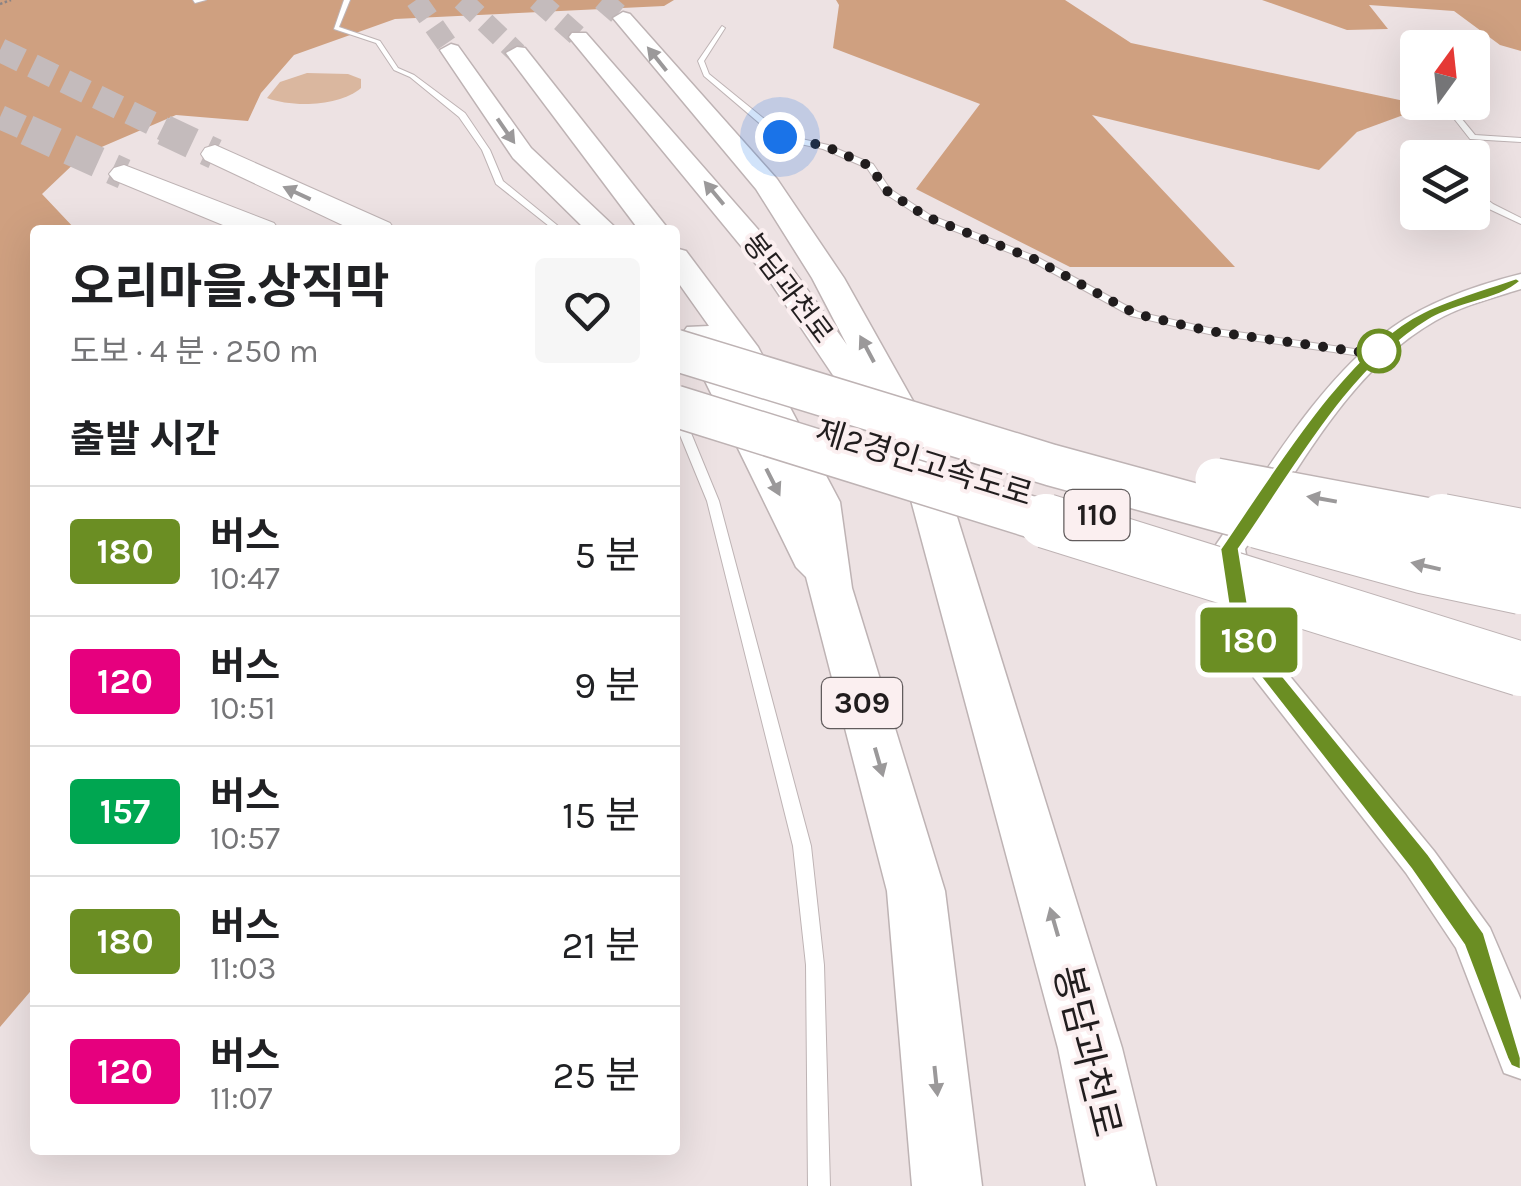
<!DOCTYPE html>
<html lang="ko">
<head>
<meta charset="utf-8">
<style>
	:root { --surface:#fff; --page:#f6f6f6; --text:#202124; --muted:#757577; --line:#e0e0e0 }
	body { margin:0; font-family:Karla,"Noto Sans KR",sans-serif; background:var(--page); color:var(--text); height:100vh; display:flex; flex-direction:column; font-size:38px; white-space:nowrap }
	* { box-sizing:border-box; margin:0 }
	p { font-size:32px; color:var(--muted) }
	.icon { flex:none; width:55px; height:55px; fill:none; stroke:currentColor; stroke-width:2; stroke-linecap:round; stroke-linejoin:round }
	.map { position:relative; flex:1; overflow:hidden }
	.sheet { position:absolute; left:30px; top:225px; width:650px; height:930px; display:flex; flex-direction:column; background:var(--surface); border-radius:10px; box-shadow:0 10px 40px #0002 }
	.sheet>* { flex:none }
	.badge { padding:0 20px; border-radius:8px; font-size:35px; line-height:65px }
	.needle { width:65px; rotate:15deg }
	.controls { position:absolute; left:1400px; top:30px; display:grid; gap:20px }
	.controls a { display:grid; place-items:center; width:90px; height:90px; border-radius:10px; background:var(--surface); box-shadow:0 10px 40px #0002; font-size:50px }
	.you { position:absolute; width:50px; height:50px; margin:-25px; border:8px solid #fff; border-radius:50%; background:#1a73e8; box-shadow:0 0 0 15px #1a73e833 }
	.map>.badge { position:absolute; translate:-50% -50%; box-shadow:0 0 0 5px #fff }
	h2 { padding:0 40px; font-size:38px; line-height:90px }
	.round { display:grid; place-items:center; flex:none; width:105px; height:105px; border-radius:10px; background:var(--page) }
	.headline { display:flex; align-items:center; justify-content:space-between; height:170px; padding:0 40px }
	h1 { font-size:48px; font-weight:700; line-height:75px }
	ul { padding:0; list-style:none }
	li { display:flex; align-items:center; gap:30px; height:130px; padding:0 40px; border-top:2px solid var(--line) }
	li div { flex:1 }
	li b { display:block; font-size:38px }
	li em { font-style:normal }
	li .badge { min-width:110px; font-weight:700; text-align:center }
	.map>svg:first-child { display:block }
</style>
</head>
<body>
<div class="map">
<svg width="1521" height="1186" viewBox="0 0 1521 1186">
	<rect width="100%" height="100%" fill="#ede2e3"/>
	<path fill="#dab79f" d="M 307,73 L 348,74 L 361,79 L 361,88 C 341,106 293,108 267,98 L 280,82 Z"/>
	<g fill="#cfa080">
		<path d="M 0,0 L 674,0 L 664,6 L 395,19 L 294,55 L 261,93 L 248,121 L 176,115 L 83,155 L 42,194 L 76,230 L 35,230 L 35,986 L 0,1027 Z"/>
		<path d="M 836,0 L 1065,0 L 1131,43 L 1428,106 L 1357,132 L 1319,170 L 1092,115 L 1235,267 L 1070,267 L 916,189 L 980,104 L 833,48 L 839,5 Z"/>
		<path d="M 1262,0 L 1521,0 L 1521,51 L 1500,45 L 1454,11 L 1369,5 L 1388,29 L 1347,30 Z"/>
	</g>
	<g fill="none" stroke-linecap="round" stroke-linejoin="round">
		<g stroke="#c4bbbc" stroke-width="21" stroke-dasharray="21 11" stroke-linecap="butt">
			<path d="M 416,0 L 451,50"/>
			<path d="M 462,0 L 517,53"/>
			<path d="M 537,0 L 579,37"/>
			<path d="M 602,0 L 623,18"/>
		</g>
		<g stroke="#c4bbbc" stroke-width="24" stroke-dasharray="24 12" stroke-linecap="butt">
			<path d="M 0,50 L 170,132"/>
			<path d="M 0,117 L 33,132"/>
		</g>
		<g stroke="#c4bbbc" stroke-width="31" stroke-dasharray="31 16" stroke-linecap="butt">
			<path d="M 27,130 L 124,174"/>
			<path d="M 164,130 L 215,154"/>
		</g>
		<defs>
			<g id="service">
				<path d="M 193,0 L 206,0 L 195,3 Z"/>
				<path d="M 344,0 L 350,0 L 339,27 L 380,41 L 398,68 L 414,75 L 465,113 L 490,150 L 503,181 L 563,230 L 554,230 L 496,184 L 482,150 L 459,117 L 410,77 L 394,70 L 376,43 L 334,29 Z"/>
				<path d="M 722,26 L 725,28 L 704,61 L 709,74 L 784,135 L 828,145 L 873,164 L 890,189 L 930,215 L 1037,257 L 1138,312 L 1209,328 L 1375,352 L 1380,355 L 1375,358 L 1209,334 L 1131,316 L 1031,261 L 924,219 L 884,193 L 867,168 L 823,149 L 778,139 L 704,76 L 698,61 Z"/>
				<path d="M 1441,102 L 1448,102 L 1475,135 L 1521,138 L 1521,142 L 1470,139 Z"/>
				<path d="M 1472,188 L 1493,204 L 1521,218 L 1521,224 L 1487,208 L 1472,195 Z"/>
				<path d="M 675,413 L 682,414 L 684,416 L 719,501 L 811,846 L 824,965 L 830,1186 L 808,1186 L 806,965 L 793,846 L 707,501 L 675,423 Z"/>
			</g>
			<path id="tertiary" d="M 1521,274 L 1521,289 C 1492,298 1461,306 1435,321 C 1349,370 1299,470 1245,549 L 1259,629 L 1279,663 L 1434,851 L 1490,928 L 1521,1000 L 1521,1079 L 1504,1073 L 1456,948 L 1406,873 L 1254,678 L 1225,629 L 1213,549 C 1263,477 1320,378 1393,327 C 1430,301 1477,285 1521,274 Z"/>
			<g id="trunk">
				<path d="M 623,12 L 630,14 L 777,179 L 844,278 L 931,433 L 1122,1048 L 1156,1186 L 1086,1186 L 1058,1048 L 893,433 L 871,392 L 858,396 L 845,393 L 769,280 L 569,37 L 572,33 L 586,33 L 791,267 L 847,345 L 812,278 L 756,189 L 613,18 Z"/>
				<path d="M 451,44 L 458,46 L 531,148 L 618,230 L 586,230 L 513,158 L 440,50 Z"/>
				<path d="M 517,47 L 525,48 L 669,230 L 639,230 L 506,53 Z"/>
				<path d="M 675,248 L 686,251 L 758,347 L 840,502 L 852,588 L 945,891 L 982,1186 L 912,1186 L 887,891 L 806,577 L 796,567 L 682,334 L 687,327 L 709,326 L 675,278 Z"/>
			</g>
			<g id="motorway">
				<path d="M 215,145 L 390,223 L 395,230 L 353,230 L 205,160 L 201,154 L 205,148 Z"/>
				<path d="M 124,165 L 274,223 L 279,230 L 235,230 L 114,180 L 109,174 L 114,168 Z"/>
			</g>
		</defs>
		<use href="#service" stroke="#beb3b4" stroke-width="2"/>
		<use href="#tertiary" stroke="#beb3b4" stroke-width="3"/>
		<use href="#trunk" stroke="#beb3b4" stroke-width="3"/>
		<use href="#motorway" stroke="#beb3b4" stroke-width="2"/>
		<path stroke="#8a8384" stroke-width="2.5" stroke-dasharray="2.5 2.5" stroke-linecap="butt" d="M 0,4 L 11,0"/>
		<use href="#service" fill="#fff" fill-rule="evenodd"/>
		<use href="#tertiary" fill="#fff" fill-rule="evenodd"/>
		<use href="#trunk" fill="#fff" fill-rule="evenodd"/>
		<use href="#motorway" fill="#fff" fill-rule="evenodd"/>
		<defs>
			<g id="motorway-bridge-far1">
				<path d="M 675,350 L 1051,465 L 1267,524"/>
				<path d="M 675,406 L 1054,524"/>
				<path d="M 1216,479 L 1456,524"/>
			</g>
			<g id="motorway-bridge">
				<path d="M 1046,521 L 1521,669"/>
				<path d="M 1258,521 L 1422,566 L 1521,587"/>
				<path d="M 1442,521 L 1521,536"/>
			</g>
		</defs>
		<use href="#motorway-bridge-far1" stroke="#beb3b4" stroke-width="44" stroke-linecap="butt"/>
		<use href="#motorway-bridge" stroke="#beb3b4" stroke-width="56" stroke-linecap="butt"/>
		<use href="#motorway-bridge-far1" stroke="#fff" stroke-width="41"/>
		<use href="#motorway-bridge" stroke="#fff" stroke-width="54"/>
	</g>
	<defs><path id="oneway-solid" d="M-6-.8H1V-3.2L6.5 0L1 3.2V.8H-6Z" transform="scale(2.5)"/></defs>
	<g fill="#9b999a">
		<use href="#oneway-solid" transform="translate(657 59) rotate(-129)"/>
		<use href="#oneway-solid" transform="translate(506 131) rotate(55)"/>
		<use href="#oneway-solid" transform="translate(297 193) rotate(-155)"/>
		<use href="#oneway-solid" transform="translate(714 193) rotate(-130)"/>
		<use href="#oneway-solid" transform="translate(867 349) rotate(-118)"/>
		<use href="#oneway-solid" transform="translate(773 482) rotate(63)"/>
		<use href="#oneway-solid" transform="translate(1322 499) rotate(-170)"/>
		<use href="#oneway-solid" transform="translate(1426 566) rotate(-167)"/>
		<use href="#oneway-solid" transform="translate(879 762) rotate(74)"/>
		<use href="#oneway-solid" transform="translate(1054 922) rotate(-106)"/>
		<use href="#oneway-solid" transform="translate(936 1081) rotate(84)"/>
	</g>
	<path fill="#6b8e23" stroke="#fff" stroke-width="2.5" d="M 1516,278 L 1521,281 C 1500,301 1458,302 1429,320 C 1348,369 1292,474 1239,549 L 1252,629 L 1274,665 L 1429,855 L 1484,933 L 1521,1058 L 1521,1070 L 1511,1066 L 1507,1058 L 1464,945 L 1411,869 L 1259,675 L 1232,629 L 1220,549 C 1268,480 1347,348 1423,312 C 1452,298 1485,289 1516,278 Z"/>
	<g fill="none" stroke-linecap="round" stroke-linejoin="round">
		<path stroke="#211d1e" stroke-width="10" stroke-dasharray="0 18" d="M 780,137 L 825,146 L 870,166 L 887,191 L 927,217 L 1034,259 L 1136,314 L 1209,331 L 1375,354 L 1379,351"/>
	</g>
	<circle fill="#fff" stroke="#6b8e23" stroke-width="5" cx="1379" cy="351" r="20"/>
	<g text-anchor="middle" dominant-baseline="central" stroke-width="8" stroke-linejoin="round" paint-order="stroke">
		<g font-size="28" fill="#211d1e" stroke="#fbeff0">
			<text transform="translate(788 288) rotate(53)">봉담과천로</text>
		</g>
		<g fill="#fbeff0" stroke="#625c5d" stroke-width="2.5">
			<rect x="1064.5" y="490" width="65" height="50" rx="8"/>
			<rect x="822" y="678" width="80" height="50" rx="8"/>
		</g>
		<g font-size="30" font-weight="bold" fill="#211d1e">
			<text x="1097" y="515">110</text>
			<text x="862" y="703">309</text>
		</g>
		<g font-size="32" fill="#211d1e" stroke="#fbeff0">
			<text transform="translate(924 463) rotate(17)">제2경인고속도로</text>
		</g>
		<g font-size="38" fill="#211d1e" stroke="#fbeff0">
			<text transform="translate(1087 1051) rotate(76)">봉담과천로</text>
		</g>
	</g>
</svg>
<div class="controls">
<a><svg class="needle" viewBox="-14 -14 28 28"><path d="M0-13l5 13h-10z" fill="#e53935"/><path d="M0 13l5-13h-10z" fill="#757577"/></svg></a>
<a><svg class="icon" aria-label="layers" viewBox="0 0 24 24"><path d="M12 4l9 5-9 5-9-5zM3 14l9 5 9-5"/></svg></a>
</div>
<div class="you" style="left:780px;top:137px"></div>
<b class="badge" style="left:1249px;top:640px;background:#6b8e23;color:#fff">180</b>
<section class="sheet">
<div class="headline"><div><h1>오리마을.상직막</h1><p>도보 · 4 분 · 250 m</p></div><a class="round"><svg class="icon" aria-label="heart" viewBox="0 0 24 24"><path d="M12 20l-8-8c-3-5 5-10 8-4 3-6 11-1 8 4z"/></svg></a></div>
<h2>출발 시간</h2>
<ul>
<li><span class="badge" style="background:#6b8e23;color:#fff">180</span><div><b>버스</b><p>10:47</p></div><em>5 분</em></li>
<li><span class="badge" style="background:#e6007e;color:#fff">120</span><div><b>버스</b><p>10:51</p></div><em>9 분</em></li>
<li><span class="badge" style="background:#00a651;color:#fff">157</span><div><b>버스</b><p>10:57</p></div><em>15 분</em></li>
<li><span class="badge" style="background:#6b8e23;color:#fff">180</span><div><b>버스</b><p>11:03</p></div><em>21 분</em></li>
<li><span class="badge" style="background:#e6007e;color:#fff">120</span><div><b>버스</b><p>11:07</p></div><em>25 분</em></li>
</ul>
</section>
</div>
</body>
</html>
